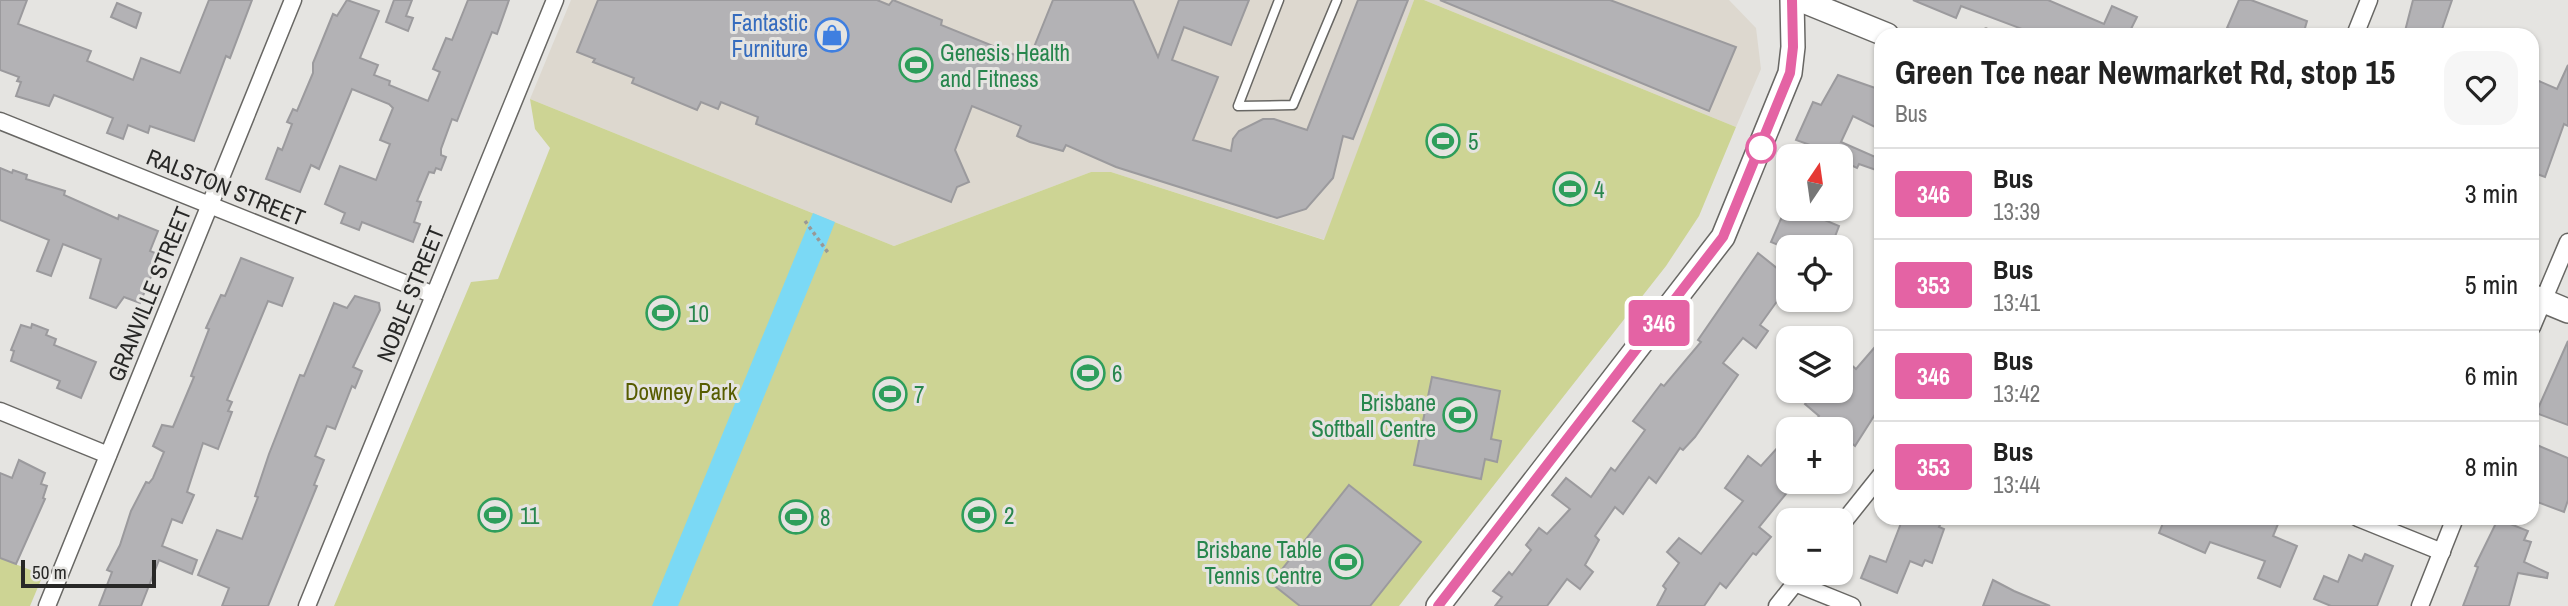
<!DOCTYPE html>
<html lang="en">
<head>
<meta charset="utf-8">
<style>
	:root { --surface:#fff; --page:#f6f6f6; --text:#222; --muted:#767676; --line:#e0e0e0 }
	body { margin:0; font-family:"Archivo Narrow",sans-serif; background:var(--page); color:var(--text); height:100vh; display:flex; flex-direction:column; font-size:26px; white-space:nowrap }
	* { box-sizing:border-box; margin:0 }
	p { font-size:23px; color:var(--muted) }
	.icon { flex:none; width:38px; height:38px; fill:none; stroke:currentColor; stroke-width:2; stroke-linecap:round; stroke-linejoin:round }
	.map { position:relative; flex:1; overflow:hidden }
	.details { position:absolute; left:1874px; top:28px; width:665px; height:497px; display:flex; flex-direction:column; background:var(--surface); border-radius:21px; box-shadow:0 2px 5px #0004 }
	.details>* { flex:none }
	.badge { padding:0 14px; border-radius:5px; font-size:24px; line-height:46px }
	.needle { width:46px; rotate:13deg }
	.fabs { position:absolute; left:1776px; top:144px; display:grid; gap:14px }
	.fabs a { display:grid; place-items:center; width:77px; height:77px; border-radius:14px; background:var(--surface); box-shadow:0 2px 5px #0004; font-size:35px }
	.scale { position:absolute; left:21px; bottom:18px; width:135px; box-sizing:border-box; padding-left:7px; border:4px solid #282827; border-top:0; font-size:19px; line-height:24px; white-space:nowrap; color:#282827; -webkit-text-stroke:5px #e5e4e1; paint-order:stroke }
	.map>.badge { position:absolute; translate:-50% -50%; box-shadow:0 0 0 4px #fff }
	.round { display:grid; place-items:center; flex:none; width:74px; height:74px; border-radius:21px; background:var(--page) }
	.summary { display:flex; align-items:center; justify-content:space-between; height:119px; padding:0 21px }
	h1 { font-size:33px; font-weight:800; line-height:52px }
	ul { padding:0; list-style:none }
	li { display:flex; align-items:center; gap:21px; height:91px; padding:0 21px; border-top:2px solid var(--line) }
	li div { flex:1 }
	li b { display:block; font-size:26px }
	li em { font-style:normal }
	li .badge { min-width:77px; font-weight:700; text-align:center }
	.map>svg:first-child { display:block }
</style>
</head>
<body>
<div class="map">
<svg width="2568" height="606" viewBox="0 0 2568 606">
	<rect width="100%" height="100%" fill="#e5e4e1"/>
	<g fill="#ddd8cf">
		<path d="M 571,0 L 1414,0 L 1325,240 L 1111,172 L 1091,172 L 894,246 L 530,99 Z"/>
		<path d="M 1424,0 L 1729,0 L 1756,28 L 1761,69 L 1736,127 Z"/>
	</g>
	<g fill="#cdd494">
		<path d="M 1414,0 L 1424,0 L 1736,127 L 1699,216 L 1666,266 L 1399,606 L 334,606 L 471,282 L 498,279 L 550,148 L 535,129 L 530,99 L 894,246 L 1091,172 L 1111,172 L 1324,240 Z"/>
		<path d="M 0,558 L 43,575 L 30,606 L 0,606 Z"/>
	</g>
	<path fill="#7bd9f5" d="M 813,213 L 835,222 L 823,253 L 678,606 L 652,606 Z"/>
	<g fill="#b3b2b5" stroke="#9b9a9d" stroke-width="2">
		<path d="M 0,0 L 27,0 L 18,24 L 91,51 L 87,61 L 133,80 L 141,58 L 180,73 L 209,0 L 252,0 L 230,58 L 226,56 L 194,141 L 150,126 L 148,133 L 128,125 L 123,139 L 107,133 L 113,118 L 93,110 L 54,95 L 49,106 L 16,96 L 21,82 L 17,81 L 19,77 L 0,70 Z"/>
		<path d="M 347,0 L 379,11 L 360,58 L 378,65 L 374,75 L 390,81 L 389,85 L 428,101 L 440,72 L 433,69 L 446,38 L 452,40 L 468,0 L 509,0 L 497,34 L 492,32 L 457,121 L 452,119 L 441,149 L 441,155 L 446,157 L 441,170 L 436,168 L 434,173 L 429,172 L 417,201 L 421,202 L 414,222 L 420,224 L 413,242 L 362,222 L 359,230 L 341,223 L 345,213 L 325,204 L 340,166 L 376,180 L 390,144 L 380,140 L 393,108 L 389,104 L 352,89 L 319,169 L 311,165 L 300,192 L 266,179 L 278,148 L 282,150 L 292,124 L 287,122 L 293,109 L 297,111 L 313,73 L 313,63 L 333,14 L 337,16 Z"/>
		<path d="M 394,0 L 412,0 L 406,16 L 413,18 L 408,31 L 386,22 Z"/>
		<path d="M 598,0 L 877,0 L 889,5 L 893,0 L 942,20 L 941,25 L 1020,57 L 1032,52 L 1053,0 L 1133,0 L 1158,57 L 1179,0 L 1249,0 L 1231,45 L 1184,27 L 1172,60 L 1218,77 L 1193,140 L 1231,151 L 1233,139 L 1239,131 L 1263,119 L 1274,119 L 1307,130 L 1358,0 L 1408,0 L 1353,139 L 1343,136 L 1333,178 L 1306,209 L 1277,218 L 1116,167 L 1066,145 L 1063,151 L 1030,142 L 1017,136 L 1021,126 L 972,106 L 955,150 L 969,182 L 957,187 L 951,202 L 756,124 L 758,117 L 721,102 L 718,109 L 701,102 L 697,110 L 632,83 L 634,78 L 593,62 L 595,59 L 577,52 Z"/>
		<path d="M 1440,0 L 1610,0 L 1736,47 L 1709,111 Z"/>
		<path d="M 1913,0 L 2048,0 L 2104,24 L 2112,6 L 2137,17 L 2128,35 L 2038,35 L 1961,6 L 1956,18 Z"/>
		<path d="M 2239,0 L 2251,0 L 2307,21 L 2303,35 L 2247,35 L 2227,28 Z"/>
		<path d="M 2413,0 L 2452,0 L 2440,35 L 2404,35 Z"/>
		<path d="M 117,3 L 141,13 L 136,28 L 111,17 Z"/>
		<path d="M 2568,65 L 2568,126 L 2564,124 L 2545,177 L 2532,172 L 2532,78 L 2557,89 Z"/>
		<path d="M 1838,75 L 1881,90 L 1881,130 L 1853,116 L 1841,142 L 1880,159 L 1876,170 L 1859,164 L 1857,168 L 1842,161 L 1841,156 L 1796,140 L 1813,102 L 1821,105 Z"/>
		<path d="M 0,168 L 12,173 L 13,170 L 27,175 L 26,179 L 65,191 L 64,195 L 118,219 L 119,215 L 158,231 L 150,251 L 160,255 L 140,303 L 124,297 L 116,308 L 90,298 L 101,259 L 63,244 L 51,276 L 37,271 L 49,240 L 0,220 Z"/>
		<path d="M 1787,205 L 1788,208 L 1796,208 L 1839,226 L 1831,247 L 1783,247 L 1771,242 Z"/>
		<path d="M 1758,253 L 1788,277 L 1788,286 L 1760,325 L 1768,331 L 1756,348 L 1743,338 L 1723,363 L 1738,375 L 1695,437 L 1683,450 L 1680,448 L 1656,483 L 1649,477 L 1623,514 L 1615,507 L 1595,536 L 1599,540 L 1585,565 L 1593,572 L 1580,589 L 1567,579 L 1547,606 L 1495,606 L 1502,597 L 1493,591 L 1509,572 L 1512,575 L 1531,550 L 1526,545 L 1539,528 L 1547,534 L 1570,509 L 1552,495 L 1566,478 L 1591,497 L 1611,468 L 1615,471 L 1645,430 L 1633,421 L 1661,384 L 1664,386 L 1701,342 L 1698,340 Z"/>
		<path d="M 241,258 L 293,278 L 282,306 L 268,301 L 227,400 L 232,402 L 228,411 L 232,412 L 218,449 L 203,443 L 187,492 L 194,495 L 182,523 L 172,519 L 162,546 L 197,560 L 192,574 L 159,560 L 141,606 L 99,606 L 112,572 L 107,570 L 120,545 L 131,511 L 146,482 L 149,483 L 153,478 L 164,452 L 153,446 L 162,425 L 173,427 L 194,377 L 191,376 L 209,329 L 206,328 L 221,295 L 225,296 Z"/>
		<path d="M 355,296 L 379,303 L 380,310 L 353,367 L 362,371 L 355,388 L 352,386 L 335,429 L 327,426 L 315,456 L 324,460 L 314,485 L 317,486 L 268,606 L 222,606 L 229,588 L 198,575 L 217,530 L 242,539 L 258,497 L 255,496 L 269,454 L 300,375 L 304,376 L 334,303 L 347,308 Z"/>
		<path d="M 32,324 L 48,330 L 46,335 L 56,339 L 54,345 L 96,362 L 81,398 L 57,388 L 60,381 L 11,361 L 14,351 L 11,350 L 21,325 L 31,328 Z"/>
		<path d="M 1881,340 L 1881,405 L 1855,446 L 1849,441 L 1841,449 L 1841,429 L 1809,429 L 1819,416 L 1805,404 L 1816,390 L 1841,390 L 1841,356 L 1856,369 Z"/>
		<path d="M 2568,341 L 2568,425 L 2536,413 Z"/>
		<path d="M 1432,377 L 1500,391 L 1491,439 L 1501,441 L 1497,462 L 1485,459 L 1481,479 L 1414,465 Z"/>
		<path d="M 2532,443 L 2568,458 L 2568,500 L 2564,512 L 2532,500 Z"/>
		<path d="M 1780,445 L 1788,452 L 1790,489 L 1759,527 L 1771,537 L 1756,555 L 1753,553 L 1726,588 L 1720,583 L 1704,606 L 1657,606 L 1666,589 L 1663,586 L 1679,563 L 1667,552 L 1679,538 L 1701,554 L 1743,501 L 1725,488 L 1748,456 L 1761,466 Z"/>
		<path d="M 19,460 L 45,473 L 41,484 L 47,486 L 43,498 L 45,499 L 16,564 L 0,558 L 0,473 L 12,478 Z"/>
		<path d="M 1349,485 L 1421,542 L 1370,606 L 1300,606 L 1271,583 Z"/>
		<path d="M 1903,518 L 1943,518 L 1939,527 L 1944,529 L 1932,563 L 1925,560 L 1922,566 L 1910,561 L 1897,593 L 1861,578 L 1870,556 L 1886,562 Z"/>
		<path d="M 2165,518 L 2263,518 L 2278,524 L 2273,536 L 2297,546 L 2280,587 L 2258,578 L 2265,561 L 2210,542 L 2205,553 L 2159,533 Z"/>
		<path d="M 2498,519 L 2528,531 L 2524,540 L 2531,542 L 2524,562 L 2548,573 L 2547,578 L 2518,573 L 2509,606 L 2463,606 L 2478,567 L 2475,566 Z"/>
		<path d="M 2365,554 L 2393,566 L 2377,606 L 2331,606 L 2314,599 L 2324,576 L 2338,582 L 2349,555 L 2362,561 Z"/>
		<path d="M 1993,580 L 2014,591 L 2050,606 L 1983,606 Z"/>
	</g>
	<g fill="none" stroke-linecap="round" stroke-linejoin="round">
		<defs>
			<g id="lane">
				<path d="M 1279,0 L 1238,106 L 1293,105 L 1337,0"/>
				<path d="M 1986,33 L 1991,35"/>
			</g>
			<g id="street">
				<path d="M 2355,35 L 2369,0"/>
				<path d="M 0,121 L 434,295"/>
				<path d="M 2532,327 L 2568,242"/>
				<path d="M 0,411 L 108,455"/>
				<path d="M 2358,518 L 2442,552"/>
				<path d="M 1841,525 L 1881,475"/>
				<path d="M 1795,583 L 1852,606"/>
				<path d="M 47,606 L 293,0"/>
				<path d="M 307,606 L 555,0"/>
				<path d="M 1777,606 L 1804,572"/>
				<path d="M 2420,606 L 2455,518"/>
			</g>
			<g id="secondary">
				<path d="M 1801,0 L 1887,35"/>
				<path d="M 2532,296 L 2568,311"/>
				<path d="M 1438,606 L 1723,237 L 1790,73 L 1793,47 L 1792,0"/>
			</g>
		</defs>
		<use href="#lane" stroke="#686764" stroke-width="11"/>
		<use href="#street" stroke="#686764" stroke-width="19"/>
		<use href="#secondary" stroke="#686764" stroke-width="26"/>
		<path stroke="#999896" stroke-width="3.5" stroke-dasharray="3.5 3.5" stroke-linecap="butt" d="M 805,221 L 829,254"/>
		<use href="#lane" stroke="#fff" stroke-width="8"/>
		<use href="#street" stroke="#fff" stroke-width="16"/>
		<use href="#secondary" stroke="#fff" stroke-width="23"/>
	</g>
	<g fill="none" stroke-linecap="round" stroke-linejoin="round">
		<defs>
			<path id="line" d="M 1438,606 L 1723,237 L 1790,73 L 1793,47 L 1792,0"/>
		</defs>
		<use href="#line" stroke="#fff" stroke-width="16"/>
		<use href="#line" stroke="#e463a4" stroke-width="10"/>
	</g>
	<defs>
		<symbol id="shop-ring" viewBox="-11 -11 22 22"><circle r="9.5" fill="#e5e4e1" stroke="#3f7fe0" stroke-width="1.5"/><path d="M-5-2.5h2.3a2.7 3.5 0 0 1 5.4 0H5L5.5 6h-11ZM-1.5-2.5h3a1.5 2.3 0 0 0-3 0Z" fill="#3f7fe0"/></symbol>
		<symbol id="stadium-ring" viewBox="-11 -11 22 22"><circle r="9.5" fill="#e5e4e1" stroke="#2e9e5b" stroke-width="1.5"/><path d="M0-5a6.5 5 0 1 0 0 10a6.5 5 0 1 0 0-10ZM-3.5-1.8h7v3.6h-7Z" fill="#2e9e5b"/></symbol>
	</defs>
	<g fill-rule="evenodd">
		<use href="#shop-ring" x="813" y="16" width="38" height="38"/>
		<use href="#stadium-ring" x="897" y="46" width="38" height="38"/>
		<use href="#stadium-ring" x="1424" y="122" width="38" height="38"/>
		<use href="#stadium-ring" x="1551" y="170" width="38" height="38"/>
		<use href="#stadium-ring" x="644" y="294" width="38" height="38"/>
		<use href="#stadium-ring" x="1069" y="354" width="38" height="38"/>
		<use href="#stadium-ring" x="871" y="375" width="38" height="38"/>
		<use href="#stadium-ring" x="1441" y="396" width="38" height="38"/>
		<use href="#stadium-ring" x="476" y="496" width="38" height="38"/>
		<use href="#stadium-ring" x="960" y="496" width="38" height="38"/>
		<use href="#stadium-ring" x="777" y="498" width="38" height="38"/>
		<use href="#stadium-ring" x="1327" y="543" width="38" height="38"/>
	</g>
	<circle fill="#fff" stroke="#e463a4" stroke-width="3.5" cx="1761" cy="148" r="14"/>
	<g text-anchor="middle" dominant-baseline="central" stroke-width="6" stroke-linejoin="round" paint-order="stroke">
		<g font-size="23" fill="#366cbe" stroke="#e5e4e1" text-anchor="end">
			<text x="808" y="22">Fantastic<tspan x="808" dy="26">Furniture</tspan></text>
		</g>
		<g font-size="23" fill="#27864d" stroke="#e5e4e1" text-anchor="start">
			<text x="940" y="52">Genesis Health<tspan x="940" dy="26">and Fitness</tspan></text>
			<text x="1468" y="141">5</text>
			<text x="1594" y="189">4</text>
			<text x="688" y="313">10</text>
			<text x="1112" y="373">6</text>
			<text x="914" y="394">7</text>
			<text x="1436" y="402" text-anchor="end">Brisbane<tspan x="1436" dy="26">Softball Centre</tspan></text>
			<text x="520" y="515">11</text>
			<text x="1004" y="515">2</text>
			<text x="820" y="517">8</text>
			<text x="1322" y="549" text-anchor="end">Brisbane Table<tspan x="1322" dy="26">Tennis Centre</tspan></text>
		</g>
		<g font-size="23" fill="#282827" stroke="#e5e4e1">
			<text transform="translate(226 187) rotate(22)">RALSTON STREET</text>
			<text transform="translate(149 294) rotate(-68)">GRANVILLE STREET</text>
			<text transform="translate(410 294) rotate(-68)">NOBLE STREET</text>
		</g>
		<g font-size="23" fill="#575c00" stroke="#e5e4e1">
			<text x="681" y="391">Downey Park</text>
		</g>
	</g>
</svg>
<div class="fabs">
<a><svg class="needle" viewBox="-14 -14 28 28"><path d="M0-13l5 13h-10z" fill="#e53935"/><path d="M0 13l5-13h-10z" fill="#767676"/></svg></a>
<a><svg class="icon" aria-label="locate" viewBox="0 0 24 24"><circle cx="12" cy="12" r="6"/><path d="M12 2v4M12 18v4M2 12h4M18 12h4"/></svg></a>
<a><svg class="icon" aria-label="layers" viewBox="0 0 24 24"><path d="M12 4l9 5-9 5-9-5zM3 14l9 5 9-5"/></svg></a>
<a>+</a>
<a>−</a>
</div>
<div class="scale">50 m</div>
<b class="badge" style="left:1659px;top:323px;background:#e463a4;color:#fff">346</b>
<section class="details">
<div class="summary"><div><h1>Green Tce near Newmarket Rd, stop 15</h1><p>Bus</p></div><a class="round"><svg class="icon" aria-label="heart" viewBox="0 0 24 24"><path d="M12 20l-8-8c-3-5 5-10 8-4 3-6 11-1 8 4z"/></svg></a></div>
<ul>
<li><span class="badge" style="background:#e463a4;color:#fff">346</span><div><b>Bus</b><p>13:39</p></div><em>3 min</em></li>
<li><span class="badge" style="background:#e463a4;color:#fff">353</span><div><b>Bus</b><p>13:41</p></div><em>5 min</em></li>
<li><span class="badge" style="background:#e463a4;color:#fff">346</span><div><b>Bus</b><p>13:42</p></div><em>6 min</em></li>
<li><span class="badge" style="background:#e463a4;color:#fff">353</span><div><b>Bus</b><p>13:44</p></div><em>8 min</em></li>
</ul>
</section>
</div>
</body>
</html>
